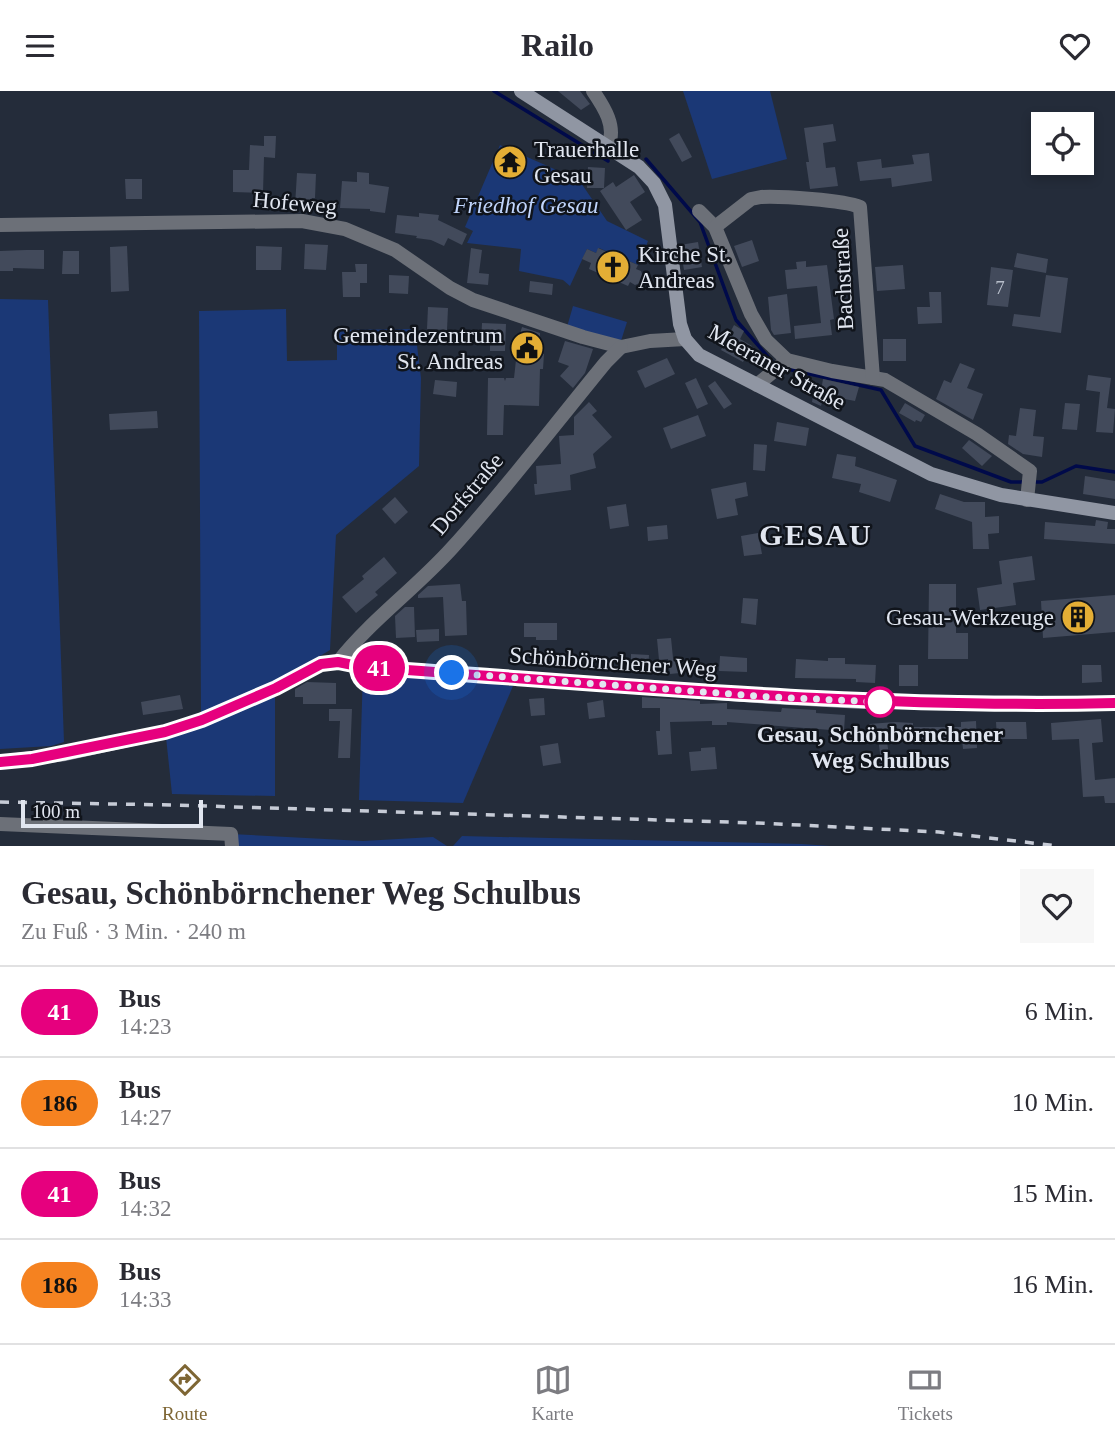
<!DOCTYPE html>
<html lang="de">
<head>
<meta charset="utf-8">
<style>
	:root { --surface:#fff; --page:#f7f7f7; --text:#2b2b33; --muted:#7c7c81; --line:#e1e1e2; --accent:#7e6634 }
	body { margin:0; font-family:"Times New Roman",serif; background:var(--page); color:var(--text); height:100vh; display:flex; flex-direction:column; font-size:26px; white-space:nowrap }
	* { box-sizing:border-box; margin:0 }
	p { font-size:23px; color:var(--muted) }
	.icon { flex:none; width:38px; height:38px; fill:none; stroke:currentColor; stroke-width:2; stroke-linecap:round; stroke-linejoin:round }
	.map { position:relative; height:755px; overflow:hidden }
	.sheet { display:flex; flex-direction:column; background:var(--surface); flex:1 }
	.sheet>* { flex:none }
	.badge { padding:0 14px; border-radius:23px; font-size:24px; line-height:46px }
	.buttons { position:absolute; left:1031px; top:21px; display:grid; gap:14px }
	.buttons a { display:grid; place-items:center; width:63px; height:63px; border-radius:0px; background:var(--surface); box-shadow:0 4px 10px #0003; font-size:35px }
	.scale { position:absolute; left:21px; bottom:18px; width:182px; box-sizing:border-box; padding-left:7px; border:4px solid #e1e6f0; border-top:0; font-size:19px; line-height:24px; white-space:nowrap; color:#e1e6f0; -webkit-text-stroke:5px #10141b; paint-order:stroke }
	.you { position:absolute; width:35px; height:35px; margin:-18px; border:5px solid #fff; border-radius:50%; background:#1a73e8; box-shadow:0 0 0 10px #1a73e833 }
	.map>.badge { position:absolute; translate:-50% -50%; box-shadow:0 0 0 4px #fff }
	.round { display:grid; place-items:center; flex:none; width:74px; height:74px; border-radius:0px; background:var(--page) }
	.summary { display:flex; align-items:center; justify-content:space-between; height:119px; padding:0 21px }
	h1 { font-size:33px; font-weight:600; line-height:52px }
	ul { padding:0; list-style:none }
	li { display:flex; align-items:center; gap:21px; height:91px; padding:0 21px; border-top:2px solid var(--line) }
	li div { flex:1 }
	li b { display:block; font-size:26px }
	li em { font-style:normal }
	li .badge { min-width:77px; font-weight:700; text-align:center }
	header { display:flex; justify-content:space-between; align-items:center; height:91px; padding:0 21px; background:var(--surface); font-size:32px; font-weight:600 }
	.dock { display:flex; justify-content:space-around; align-items:center; height:98px; border-top:2px solid var(--line); background:var(--surface); font-size:19px; color:var(--muted) }
	.dock a { display:grid; justify-items:center; gap:4px }
	.dock .current { color:var(--accent) }
	.map>svg:first-child { display:block }
</style>
</head>
<body>
<header><svg class="icon" aria-label="menu" viewBox="0 0 24 24"><path d="M4 6h16M4 12h16M4 18h16"/></svg>Railo<svg class="icon" aria-label="heart" viewBox="0 0 24 24"><path d="M12 20l-8-8c-3-5 5-10 8-4 3-6 11-1 8 4z"/></svg></header>
<div class="map">
<svg width="1115" height="755" viewBox="0 0 1115 755">
	<rect width="100%" height="100%" fill="#242c3a"/>
	<g fill="#1b3876">
		<path d="M 683,0 L 770,0 L 787,68 L 712,88 Z"/>
		<path d="M 500,54 L 579,89 L 607,130 L 648,150 L 638,174 L 599,157 L 596,162 L 587,158 L 570,195 L 563,189 L 519,180 L 521,158 L 467,152 L 473,140 L 465,136 Z"/>
		<path d="M 0,208 L 48,209 L 64,651 L 51,655 L 0,658 Z"/>
		<path d="M 573,215 L 627,231 L 620,253 L 567,236 Z"/>
		<path d="M 286,218 L 287,270 L 337,269 L 337,239 L 415,238 L 421,287 L 419,375 L 336,444 L 330,559 L 275,592 L 201,624 L 199,220 Z"/>
		<path d="M 363,579 L 513,595 L 463,712 L 359,709 Z"/>
		<path d="M 275,603 L 275,705 L 172,703 L 166,646 Z"/>
		<path d="M 231,743 L 363,750 L 433,746 L 447,755 L 232,755 Z"/>
		<path d="M 462,745 L 802,753 L 830,755 L 453,755 Z"/>
	</g>
	<g fill="none" stroke-linecap="round" stroke-linejoin="round">
		<g stroke="#000a4a" stroke-width="3.5">
			<path d="M 494,0 L 608,70"/>
			<path d="M 646,68 L 700,131 L 736,229 L 776,275"/>
			<path d="M 783,277 L 881,299 L 915,355 L 1011,391 L 1026,391"/>
			<path d="M 1034,391 L 1042,391 L 1076,375 L 1115,381"/>
		</g>
	</g>
	<g fill="#424a5b">
		<path d="M 558,0 L 580,0 L 590,13 L 581,19 Z"/>
		<path d="M 833,33 L 836,50 L 823,52 L 826,77 L 835,76 L 838,95 L 810,98 L 806,71 L 809,71 L 804,37 Z"/>
		<path d="M 679,42 L 692,66 L 682,71 L 669,48 Z"/>
		<path d="M 264,45 L 276,45 L 275,67 L 264,66 L 263,102 L 233,101 L 233,79 L 249,79 L 250,54 L 264,55 Z"/>
		<path d="M 929,62 L 932,90 L 892,96 L 891,87 L 860,90 L 857,71 L 881,68 L 882,77 L 914,73 L 912,64 Z"/>
		<path d="M 588,76 L 605,77 L 604,97 L 587,97 Z"/>
		<path d="M 357,81 L 369,82 L 369,93 L 389,96 L 385,122 L 370,120 L 370,118 L 340,117 L 342,90 L 357,91 Z"/>
		<path d="M 297,82 L 316,83 L 315,107 L 312,107 L 312,116 L 295,115 Z"/>
		<path d="M 634,84 L 645,101 L 630,111 L 642,129 L 626,139 L 600,100 L 613,91 L 616,96 Z"/>
		<path d="M 125,88 L 142,88 L 142,108 L 126,108 Z"/>
		<path d="M 419,122 L 439,124 L 438,129 L 467,143 L 462,154 L 448,147 L 444,155 L 431,149 L 416,147 L 417,145 L 395,142 L 397,124 L 419,126 Z"/>
		<path d="M 752,149 L 759,170 L 742,176 L 734,155 Z"/>
		<path d="M 698,151 L 702,176 L 684,179 L 680,154 Z"/>
		<path d="M 305,153 L 328,154 L 326,179 L 304,178 Z"/>
		<path d="M 127,155 L 129,200 L 111,201 L 110,156 Z"/>
		<path d="M 256,155 L 282,156 L 281,179 L 256,179 Z"/>
		<path d="M 471,157 L 482,159 L 479,182 L 489,183 L 488,194 L 467,192 Z"/>
		<path d="M 598,157 L 638,174 L 636,178 L 641,180 L 643,186 L 640,192 L 635,194 L 630,191 L 628,195 L 589,178 L 591,172 L 582,168 L 587,158 L 596,162 Z"/>
		<path d="M 26,159 L 44,159 L 44,178 L 13,177 L 13,180 L 0,180 L 0,160 Z"/>
		<path d="M 63,160 L 79,160 L 79,183 L 62,183 Z"/>
		<path d="M 1017,162 L 1048,168 L 1046,182 L 1014,176 Z"/>
		<path d="M 806,170 L 806,176 L 827,174 L 834,228 L 830,229 L 832,244 L 795,248 L 794,235 L 821,232 L 817,195 L 787,198 L 785,179 L 797,178 L 796,171 Z"/>
		<path d="M 355,173 L 367,173 L 367,192 L 360,192 L 360,206 L 343,206 L 342,181 L 356,181 Z"/>
		<path d="M 903,174 L 905,198 L 877,200 L 875,176 Z"/>
		<path d="M 991,176 L 1013,179 L 1008,216 L 987,214 Z"/>
		<path d="M 389,184 L 409,185 L 408,203 L 389,202 Z"/>
		<path d="M 1046,184 L 1068,187 L 1061,242 L 1012,235 L 1014,223 L 1040,226 Z"/>
		<path d="M 530,190 L 553,193 L 552,204 L 529,201 Z"/>
		<path d="M 929,201 L 941,201 L 942,232 L 918,233 L 917,216 L 930,216 Z"/>
		<path d="M 787,203 L 791,242 L 774,244 L 771,239 L 768,206 Z"/>
		<path d="M 428,216 L 448,217 L 447,239 L 427,238 Z"/>
		<path d="M 482,232 L 506,233 L 505,260 L 490,260 L 490,254 L 481,253 Z"/>
		<path d="M 734,234 L 744,240 L 740,248 L 752,255 L 743,271 L 721,259 Z"/>
		<path d="M 522,236 L 540,242 L 540,262 L 544,263 L 543,278 L 540,278 L 539,315 L 504,314 L 503,344 L 487,344 L 488,287 L 504,287 L 505,290 L 506,287 L 514,287 L 517,260 L 515,260 Z"/>
		<rect x="883" y="248" width="23" height="22"/>
		<path d="M 565,250 L 593,258 L 585,282 L 573,297 L 560,285 L 569,275 L 558,271 Z"/>
		<path d="M 667,267 L 675,283 L 645,297 L 637,280 Z"/>
		<path d="M 960,272 L 975,278 L 967,297 L 983,303 L 973,329 L 936,308 L 944,289 L 951,292 Z"/>
		<path d="M 1088,284 L 1111,287 L 1107,317 L 1115,318 L 1113,342 L 1096,341 L 1100,301 L 1086,299 Z"/>
		<path d="M 696,287 L 708,313 L 697,318 L 685,292 Z"/>
		<path d="M 823,288 L 859,296 L 855,310 L 824,304 L 821,315 L 812,311 L 814,298 L 821,300 Z"/>
		<path d="M 435,289 L 457,291 L 456,306 L 433,303 Z"/>
		<path d="M 715,290 L 732,313 L 724,318 L 708,295 Z"/>
		<path d="M 589,311 L 597,320 L 592,324 L 612,346 L 593,363 L 596,377 L 570,384 L 571,399 L 535,404 L 534,393 L 537,393 L 536,375 L 561,373 L 559,345 L 574,344 L 574,326 Z"/>
		<path d="M 905,312 L 925,324 L 921,331 L 916,329 L 915,331 L 899,322 Z"/>
		<path d="M 1065,312 L 1080,313 L 1077,339 L 1062,338 Z"/>
		<path d="M 1020,317 L 1036,319 L 1033,345 L 1044,346 L 1042,366 L 1023,363 L 1008,353 L 1009,344 L 1016,345 Z"/>
		<path d="M 157,320 L 158,337 L 110,339 L 109,323 Z"/>
		<path d="M 698,324 L 706,345 L 671,358 L 663,337 Z"/>
		<path d="M 777,331 L 809,337 L 806,355 L 774,350 Z"/>
		<path d="M 969,349 L 992,365 L 982,375 L 962,357 Z"/>
		<path d="M 754,353 L 767,354 L 765,380 L 753,379 Z"/>
		<path d="M 837,363 L 856,366 L 855,375 L 897,389 L 890,411 L 859,401 L 861,393 L 832,387 Z"/>
		<path d="M 1085,385 L 1115,390 L 1115,408 L 1083,403 Z"/>
		<path d="M 746,391 L 748,405 L 735,408 L 738,424 L 717,428 L 711,398 Z"/>
		<path d="M 940,403 L 964,411 L 985,411 L 985,426 L 999,425 L 999,442 L 988,443 L 989,458 L 973,458 L 972,431 L 935,418 Z"/>
		<path d="M 395,406 L 408,421 L 395,433 L 382,418 Z"/>
		<path d="M 626,413 L 629,435 L 610,438 L 607,416 Z"/>
		<path d="M 1096,429 L 1108,431 L 1107,438 L 1115,438 L 1115,453 L 1044,448 L 1045,431 L 1095,435 Z"/>
		<path d="M 667,434 L 668,448 L 648,450 L 647,436 Z"/>
		<path d="M 758,442 L 762,463 L 744,465 L 741,445 Z"/>
		<path d="M 1032,465 L 1035,489 L 1013,492 L 1016,514 L 980,519 L 977,497 L 1002,493 L 999,470 Z"/>
		<path d="M 384,466 L 397,482 L 375,501 L 378,504 L 356,522 L 342,506 L 364,488 L 362,485 Z"/>
		<path d="M 460,493 L 462,510 L 466,510 L 467,544 L 445,545 L 443,506 L 418,507 L 418,504 L 428,495 Z"/>
		<path d="M 929,493 L 956,493 L 956,542 L 968,542 L 968,568 L 928,568 Z"/>
		<path d="M 1115,504 L 1115,541 L 1043,547 L 1041,510 Z"/>
		<path d="M 743,507 L 758,508 L 756,534 L 741,532 Z"/>
		<path d="M 405,516 L 414,516 L 415,546 L 396,547 L 395,525 Z"/>
		<path d="M 524,532 L 557,532 L 557,549 L 536,549 L 536,546 L 524,546 Z"/>
		<path d="M 439,538 L 439,550 L 417,551 L 416,539 Z"/>
		<path d="M 671,547 L 673,567 L 679,567 L 680,582 L 670,583 L 668,568 L 659,569 L 657,548 Z"/>
		<path d="M 631,563 L 649,564 L 648,582 L 631,581 Z"/>
		<path d="M 720,565 L 747,567 L 747,581 L 719,580 Z"/>
		<path d="M 828,567 L 845,567 L 845,573 L 876,574 L 875,592 L 856,591 L 856,588 L 795,587 L 796,568 L 828,570 Z"/>
		<rect x="899" y="574" width="19" height="21"/>
		<path d="M 1082,574 L 1101,574 L 1102,591 L 1082,592 Z"/>
		<path d="M 307,591 L 336,592 L 336,613 L 303,613 L 303,606 L 295,606 L 295,598 Z"/>
		<path d="M 180,604 L 183,618 L 143,624 L 141,611 Z"/>
		<path d="M 642,606 L 700,610 L 700,613 L 727,612 L 727,618 L 781,621 L 782,617 L 816,619 L 816,622 L 845,624 L 844,640 L 727,631 L 727,634 L 712,634 L 712,630 L 670,631 L 672,663 L 658,664 L 656,640 L 660,640 L 660,617 L 642,617 Z"/>
		<path d="M 544,607 L 545,624 L 531,625 L 529,608 Z"/>
		<path d="M 603,609 L 605,626 L 589,628 L 587,612 Z"/>
		<path d="M 329,618 L 352,618 L 350,667 L 338,667 L 340,630 L 329,630 Z"/>
		<path d="M 1101,628 L 1103,651 L 1092,652 L 1095,689 L 1115,687 L 1115,712 L 1105,712 L 1104,705 L 1083,706 L 1079,648 L 1052,649 L 1051,632 Z"/>
		<path d="M 976,630 L 977,657 L 963,658 L 962,648 L 944,649 L 944,652 L 887,651 L 891,676 L 882,677 L 878,647 L 869,648 L 869,633 L 895,631 L 913,632 L 913,636 L 961,636 L 961,631 Z"/>
		<path d="M 996,631 L 1026,631 L 1027,648 L 997,648 Z"/>
		<path d="M 558,652 L 561,672 L 543,675 L 540,655 Z"/>
		<path d="M 715,656 L 717,678 L 691,680 L 689,661 L 701,660 L 701,657 Z"/>
	</g>
	<g fill="none" stroke-linecap="round" stroke-linejoin="round">
		<g stroke="#6c7078" stroke-width="14">
			<path d="M 593,0 C 604,16 617,36 608,55"/>
			<path d="M 699,120 L 715,136 L 751,223 L 766,249 L 787,269 L 832,280 L 885,289 L 977,343 L 1030,380 L 1027,409"/>
			<path d="M 0,134 L 302,130 L 345,138 L 395,159 L 450,197 L 473,209 L 583,246 L 621,256 L 650,250 L 685,248"/>
			<path d="M 715,136 L 751,108 L 761,106 C 780,105 844,109 860,116 L 873,287"/>
			<path d="M 757,294 L 787,269"/>
			<path d="M 338,571 C 371,529 416,497 452,457 C 506,398 555,333 606,271 L 621,256"/>
			<path d="M 0,733 L 231,743 L 232,755"/>
		</g>
		<g stroke="#9096a3" stroke-width="14">
			<path d="M 521,0 L 639,76 L 654,92 L 665,114 L 680,233 L 685,248 L 699,264 L 931,383 L 1001,404 L 1115,422"/>
			<path d="M 0,671 L 65,663 L 165,641 L 202,629 L 276,597 L 321,573 L 338,571 L 363,576 L 771,606 L 864,611 L 1115,612"/>
		</g>
		<path stroke="#c6cbd6" stroke-width="3.5" stroke-dasharray="9 9" stroke-linecap="butt" d="M 0,711 L 172,714 L 758,732 L 939,741 L 1058,755"/>
	</g>
	<g fill="none" stroke-linecap="round" stroke-linejoin="round">
		<defs>
			<path id="line" d="M 0,671 L 32,668 L 165,641 L 202,629 L 276,597 L 321,573 L 338,571 L 363,576 C 614,593 864,618 1115,612"/>
		</defs>
		<use href="#line" stroke="#fff" stroke-width="16"/>
		<use href="#line" stroke="#e6007e" stroke-width="10"/>
		<path stroke="#e1e6f0" stroke-width="7" stroke-dasharray="0 12.6" d="M 452,582 L 771,606 L 880,611"/>
	</g>
	<defs>
		<symbol id="temple-disc" viewBox="-11 -11 22 22"><circle r="9.5" fill="#e4ae35" stroke="#10141b"/><path d="M0-6L5-2H3V0L6.5 2.5H4V6H1.5V3h-3V6H-4V2.5H-6.5L-3 0V-2H-5Z" fill="#111"/></symbol>
		<symbol id="church-disc" viewBox="-11 -11 22 22"><circle r="9.5" fill="#e4ae35" stroke="#10141b"/><path d="M-1.2-6h2.4v3.5h3.3v2.4h-3.3V6h-2.4V-.1h-3.3v-2.4h3.3Z" fill="#111"/></symbol>
		<symbol id="civic-disc" viewBox="-11 -11 22 22"><circle r="9.5" fill="#e4ae35" stroke="#10141b"/><path d="M-.6-6.5H3V-4.5H.6V-3L4-1V1h2V6H-6V1h2V-1L-.6-3ZM-1.2 2.5V6h2.4V2.5Z" fill="#111"/></symbol>
		<symbol id="building-disc" viewBox="-11 -11 22 22"><circle r="9.5" fill="#e4ae35" stroke="#10141b"/><path d="M-4-6H4V6H1V3H-1V6H-4ZM-2.5-4.3h1.7v1.8h-1.7ZM.8-4.3h1.7v1.8H.8ZM-2.5-1h1.7V.8h-1.7ZM.8-1h1.7V.8H.8Z" fill="#111"/></symbol>
	</defs>
	<g fill-rule="evenodd">
		<use href="#temple-disc" x="491" y="52" width="38" height="38"/>
		<use href="#church-disc" x="594" y="157" width="38" height="38"/>
		<use href="#civic-disc" x="508" y="238" width="38" height="38"/>
		<use href="#building-disc" x="1059" y="507" width="38" height="38"/>
	</g>
	<circle fill="#fff" stroke="#e6007e" stroke-width="3.5" cx="880" cy="611" r="14"/>
	<g text-anchor="middle" dominant-baseline="central" stroke-width="5" stroke-linejoin="round" paint-order="stroke">
		<g font-size="19" fill="#b9bfcb">
			<text x="1000" y="196">7</text>
		</g>
		<g font-size="23" fill="#e1e6f0" stroke="#10141b" text-anchor="start">
			<text x="534" y="58">Trauerhalle<tspan x="534" dy="26">Gesau</tspan></text>
			<text x="638" y="163">Kirche St.<tspan x="638" dy="26">Andreas</tspan></text>
			<text x="503" y="244" text-anchor="end">Gemeindezentrum<tspan x="503" dy="26">St. Andreas</tspan></text>
			<text x="1054" y="526" text-anchor="end">Gesau-Werkzeuge</text>
		</g>
		<g font-size="23" fill="#e1e6f0" stroke="#10141b">
			<text transform="translate(295 112) rotate(5)">Hofeweg</text>
			<text transform="translate(843 188) rotate(-93)">Bachstraße</text>
			<text transform="translate(777 276) rotate(29)">Meeraner Straße</text>
			<text transform="translate(467 403) rotate(-50)">Dorfstraße</text>
			<text transform="translate(613 571) rotate(4)">Schönbörnchener Weg</text>
		</g>
		<g font-size="23" font-style="italic" fill="#c0d5fc" stroke="#10141b">
			<text x="526" y="114">Friedhof Gesau</text>
		</g>
		<g font-size="23" font-weight="bold" fill="#e1e6f0" stroke="#10141b">
			<text x="880" y="643">Gesau, Schönbörnchener<tspan x="880" dy="26">Weg Schulbus</tspan></text>
		</g>
		<g font-size="30" font-weight="bold" letter-spacing="2" fill="#e1e6f0" stroke="#10141b">
			<text x="816" y="443">GESAU</text>
		</g>
	</g>
</svg>
<div class="buttons">
<a><svg class="icon" aria-label="locate" viewBox="0 0 24 24"><circle cx="12" cy="12" r="6"/><path d="M12 2v4M12 18v4M2 12h4M18 12h4"/></svg></a>
</div>
<div class="scale">100 m</div>
<div class="you" style="left:452px;top:582px"></div>
<b class="badge" style="left:379px;top:577px;background:#e6007e;color:#fff">41</b>
</div>
<section class="sheet">
<div class="summary"><div><h1>Gesau, Schönbörnchener Weg Schulbus</h1><p>Zu Fuß · 3 Min. · 240 m</p></div><a class="round"><svg class="icon" aria-label="heart" viewBox="0 0 24 24"><path d="M12 20l-8-8c-3-5 5-10 8-4 3-6 11-1 8 4z"/></svg></a></div>
<ul>
<li><span class="badge" style="background:#e6007e;color:#fff">41</span><div><b>Bus</b><p>14:23</p></div><em>6 Min.</em></li>
<li><span class="badge" style="background:#f58220;color:#111">186</span><div><b>Bus</b><p>14:27</p></div><em>10 Min.</em></li>
<li><span class="badge" style="background:#e6007e;color:#fff">41</span><div><b>Bus</b><p>14:32</p></div><em>15 Min.</em></li>
<li><span class="badge" style="background:#f58220;color:#111">186</span><div><b>Bus</b><p>14:33</p></div><em>16 Min.</em></li>
</ul>
</section>
<nav class="dock">
<a class="current"><svg class="icon" aria-label="directions" viewBox="0 0 24 24"><path d="M12 3l9 9-9 9-9-9zM9 14v-3h6M13 9l2 2-2 2"/></svg>Route</a>
<a><svg class="icon" aria-label="map" viewBox="0 0 24 24"><path d="M3 6l6-2 6 2 6-2v14l-6 2-6-2-6 2zM9 4v14M15 6v14"/></svg>Karte</a>
<a><svg class="icon" aria-label="tickets" viewBox="0 0 24 24"><path d="M3 7h18v10H3zM15 7v10"/></svg>Tickets</a>
</nav>
</body>
</html>
